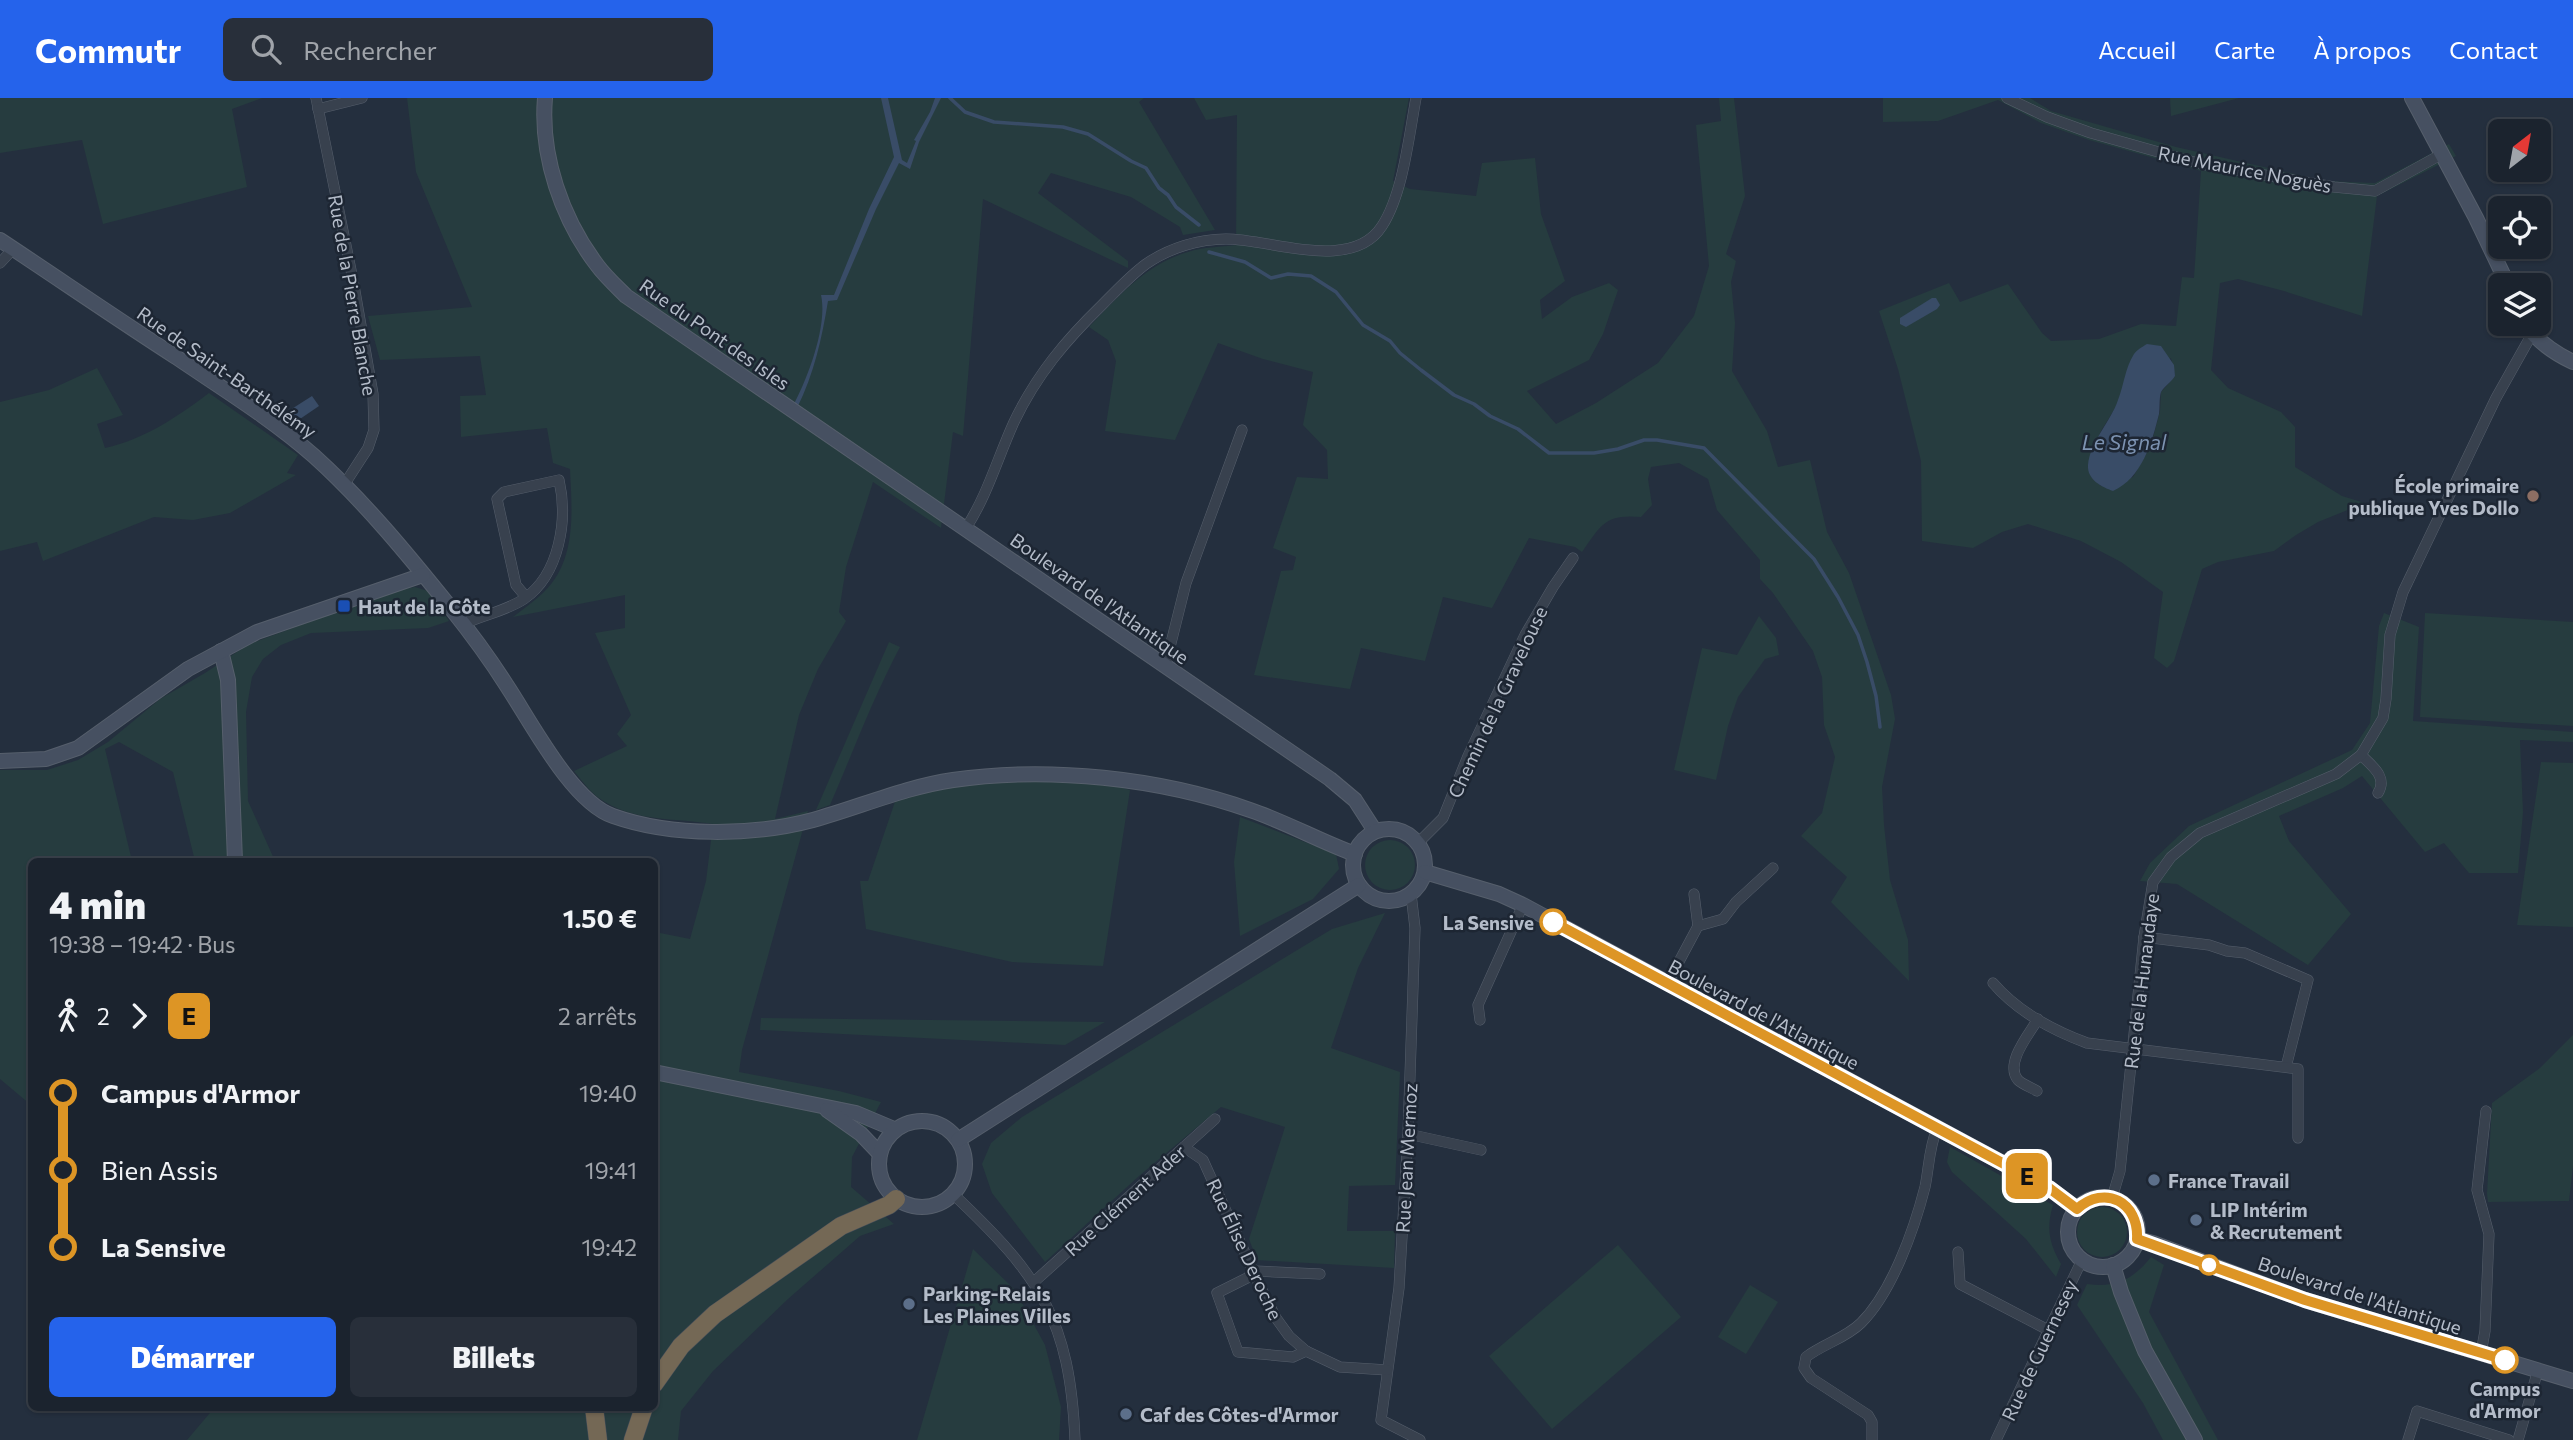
<!DOCTYPE html>
<html lang="fr">
<head>
<meta charset="utf-8">
<style>
	:root { --surface:#1b232e; --page:#282f3a; --text:#f1f3f6; --muted:#a0a4aa; --line:#39404a; --accent:#2563eb }
	body { margin:0; font-family:Commissioner,sans-serif; background:var(--page); color:var(--text); height:100vh; display:flex; flex-direction:column; font-size:26px; white-space:nowrap }
	* { box-sizing:border-box; margin:0 }
	p { font-size:23px; color:var(--muted) }
	.icon { flex:none; width:38px; height:38px; fill:none; stroke:currentColor; stroke-width:2; stroke-linecap:round; stroke-linejoin:round }
	.map { position:relative; flex:1; overflow:hidden }
	.side { position:absolute; left:28px; top:760px; width:630px; height:553px; display:flex; flex-direction:column; background:var(--surface); border-radius:10px; box-shadow:0 2px 5px #0004,0 0 0 2px var(--line) }
	.side>* { flex:none }
	.badge { padding:0 14px; border-radius:10px; font-size:24px; line-height:46px }
	.needle { width:46px; rotate:31deg }
	.controls { position:absolute; left:2488px; top:21px; display:grid; gap:14px }
	.controls a { display:grid; place-items:center; width:63px; height:63px; border-radius:10px; background:var(--surface); box-shadow:0 2px 5px #0004,0 0 0 2px var(--line); font-size:35px }
	.map>.badge { position:absolute; translate:-50% -50%; box-shadow:0 0 0 4px #fff }
	.legs { display:flex; align-items:center; gap:10px; height:77px; padding:0 21px; font-size:23px }
	.legs p { margin-inline-start:auto }
	.headline { display:flex; align-items:center; justify-content:space-between; height:119px; padding:0 21px }
	h1 { font-size:38px; font-weight:800; line-height:52px }
	.button { display:flex; gap:14px; margin-top:auto; padding:14px 21px }
	.button a { flex:1; height:80px; border-radius:10px; background:var(--accent); color:#fff; font-size:28px; font-weight:800; line-height:80px; text-align:center }
	.button a+a { background:var(--page); color:var(--text) }
	ul { padding:0 21px; list-style:none }
	li { display:flex; align-items:center; gap:24px; height:77px; font-size:26px }
	li i { display:grid; place-items:center; width:10px; height:100%; margin:0 9px; background:currentColor }
	li i::after { content:''; width:18px; height:18px; margin:-9px; border:5px solid; border-radius:50%; background:var(--surface) }
	li p { margin-inline-start:auto }
	li:first-child i { background:linear-gradient(#0000 50%,currentColor 0) }
	li:last-child i { background:linear-gradient(currentColor 50%,#0000 0) }
	header { display:flex; align-items:center; gap:42px; box-sizing:border-box; height:98px; padding:0 35px; background:var(--accent); color:#fff }
	header strong { font-size:33px }
	nav { display:flex; gap:38px; margin-inline-start:auto; font-size:24px }
	.search { width:490px; height:63px; background:var(--page); display:flex; align-items:center; gap:18px; box-sizing:border-box; padding:0 24px; border-radius:10px; color:var(--muted); font-size:26px }
	.map>svg:first-child { display:block }
</style>
</head>
<body>
<header>
<strong>Commutr</strong>
<div class="search"><svg class="icon" aria-label="search" viewBox="0 0 24 24"><circle cx="10" cy="10" r="6"/><path d="M15 15l6 6"/></svg>Rechercher</div>
<nav><a>Accueil</a><a>Carte</a><a>À propos</a><a>Contact</a></nav>
</header>
<div class="map">
<svg width="2573" height="1342" viewBox="0 0 2573 1342">
	<rect width="100%" height="100%" fill="#242f3e"/>
	<g fill="#263c3f" fill-rule="evenodd">
		<path d="M 0,0 L 262,0 L 232,11 L 247,89 L 103,126 L 82,42 L 0,55 Z"/>
		<path d="M 407,0 L 1144,0 L 1139,4 L 1215,132 L 1183,137 L 1180,129 L 1131,99 L 1051,75 L 1038,95 L 1128,163 L 1128,170 L 983,101 L 963,338 L 953,334 L 941,430 L 873,384 L 846,469 L 839,514 L 846,523 L 818,571 L 799,617 L 775,721 L 808,713 L 742,952 L 739,974 L 839,993 L 881,1004 L 852,1059 L 851,1089 L 894,1126 L 860,1138 L 788,1201 L 713,1273 L 681,1313 L 678,1342 L 187,1342 L 215,1309 L 654,1309 L 655,834 L 690,841 L 706,783 L 713,726 C 677,720 638,724 605,704 C 592,697 583,684 574,673 L 627,648 L 617,636 L 631,617 L 595,535 L 625,530 L 625,497 L 513,519 C 523,511 533,504 543,495 C 577,463 572,414 570,371 L 553,365 L 547,330 L 461,339 L 460,298 L 486,297 L 480,258 L 380,262 L 368,218 L 472,209 L 416,74 Z"/>
		<path d="M 1194,0 L 1409,0 L 1393,83 L 1410,91 L 1476,98 L 1482,65 L 1535,60 L 1541,116 L 1565,183 L 1540,202 L 1542,221 L 1572,199 L 1609,185 L 1618,192 L 1603,236 L 1589,262 L 1527,293 L 1556,326 L 1596,305 L 1658,265 L 1694,218 L 1709,168 L 1696,27 L 1721,23 L 1719,0 L 1734,0 L 1745,98 L 1726,156 L 1736,163 L 1731,184 L 1735,225 L 1732,273 L 1767,333 L 1778,369 L 1810,362 L 1827,434 L 1849,475 L 1891,597 L 1895,621 L 1882,689 L 1884,727 L 1890,782 L 1908,842 L 1909,883 L 1831,804 L 1847,779 L 1801,738 L 1822,715 L 1835,659 L 1824,627 L 1822,579 L 1813,553 L 1773,495 L 1760,481 L 1760,462 L 1717,412 L 1708,381 L 1679,365 L 1651,369 L 1648,381 L 1652,407 L 1641,419 C 1605,416 1602,426 1582,454 L 1575,449 L 1529,440 L 1492,510 L 1443,499 L 1425,563 L 1361,550 L 1350,591 L 1254,577 L 1281,473 L 1293,472 L 1296,459 L 1273,450 L 1297,379 L 1328,381 L 1327,352 L 1303,327 L 1313,274 L 1263,261 L 1218,245 L 1175,342 L 1105,333 L 1116,263 L 1108,242 L 1089,229 C 1118,199 1146,166 1188,154 C 1203,149 1221,149 1236,147 L 1237,17 L 1206,22 Z"/>
		<path d="M 1883,0 L 2030,0 L 2051,13 L 2176,49 L 2326,83 L 2375,85 L 2449,46 L 2456,58 L 2377,98 L 2362,218 L 2284,193 L 2238,181 L 2220,185 L 2211,272 L 2228,290 L 2281,314 L 2295,329 L 2295,369 L 2342,398 L 2365,405 L 2318,424 L 2296,437 L 2274,453 L 2218,464 L 2202,471 L 2174,563 L 2167,570 L 2154,560 L 2163,494 L 2121,464 L 2081,443 L 2028,426 L 2002,434 L 1973,450 L 1922,443 L 1921,363 L 1898,271 L 1879,213 L 1949,185 L 1960,204 L 2008,186 L 2042,235 L 2051,243 L 2099,241 L 2141,226 L 2176,228 L 2182,179 L 2194,180 L 2201,73 L 2089,42 L 2041,25 L 1998,2 L 1938,23 L 1883,24 ZM 2171,260 L 2175,278 L 2161,294 L 2160,313 L 2151,347 L 2133,379 L 2101,388 L 2091,378 L 2088,367 L 2101,333 L 2117,307 L 2123,289 Z"/>
		<path d="M 2170,0 L 2239,0 L 2171,18 Z"/>
		<path d="M 97,270 L 123,317 L 97,326 L 105,350 C 145,341 177,319 209,295 L 298,357 L 287,375 L 296,377 L 230,415 L 193,422 L 154,419 L 43,463 L 37,444 L 0,453 L 0,304 L 49,292 Z"/>
		<path d="M 415,489 L 428,493 L 449,523 L 428,530 L 311,535 L 281,547 L 263,561 L 252,579 L 246,614 L 248,703 L 275,763 L 195,763 L 173,674 L 119,644 L 105,651 L 132,763 L 32,763 L 31,1007 L 0,981 L 0,672 L 47,672 L 78,662 L 108,644 L 160,601 L 205,575 L 249,546 L 393,493 Z"/>
		<path d="M 2384,515 L 2419,529 L 2413,623 L 2573,634 L 2573,644 L 2520,642 L 2523,714 L 2518,775 L 2469,775 L 2444,745 L 2425,754 L 2362,678 L 2343,690 L 2279,718 L 2289,743 L 2351,816 L 2308,867 L 2177,786 L 2140,783 L 2150,765 L 2189,728 L 2352,652 L 2370,625 L 2379,528 Z"/>
		<path d="M 2425,515 L 2573,524 L 2573,628 L 2420,619 Z"/>
		<path d="M 1759,518 L 1776,540 L 1779,557 L 1765,561 L 1738,599 L 1728,628 L 1716,682 L 1674,672 L 1702,550 L 1737,557 Z"/>
		<path d="M 889,544 L 900,549 C 873,600 853,654 830,707 L 816,712 Z"/>
		<path d="M 2541,664 L 2573,665 L 2573,829 L 2517,827 Z"/>
		<path d="M 1056,670 L 1124,674 L 1120,689 L 1130,692 L 1103,868 L 1012,864 L 866,831 L 860,783 L 868,783 L 900,689 L 953,675 L 986,671 Z"/>
		<path d="M 1240,719 L 1336,756 L 1339,771 L 1313,801 L 1240,838 L 1234,764 Z"/>
		<circle cx="1390" cy="767" r="25"/>
		<path d="M 1385,815 L 1358,870 L 1331,950 L 1400,974 L 1395,1087 L 1349,1088 L 1347,1133 L 1395,1133 L 1394,1170 L 1257,1162 L 1249,1141 L 1285,1029 L 1221,1009 L 1139,1078 L 1045,1164 L 992,1095 L 982,1066 L 991,1045 L 1022,1019 L 1332,831 Z"/>
		<path d="M 761,920 L 1105,924 L 1065,947 L 760,932 Z"/>
		<path d="M 2573,937 L 2573,1068 L 2569,1103 L 2488,1104 L 2487,1096 L 2492,1005 L 2540,970 Z"/>
		<path d="M 1950,1049 L 2053,1107 C 2046,1130 2049,1145 2061,1166 L 2056,1179 L 2026,1141 L 1952,1074 L 1947,1064 Z"/>
		<circle cx="2102" cy="1134" r="25"/>
		<path d="M 1618,1147 L 1681,1219 L 1552,1331 L 1489,1258 Z"/>
		<path d="M 973,1151 L 1015,1192 L 1045,1247 L 1061,1309 L 1059,1342 L 917,1342 Z"/>
		<path d="M 2151,1159 L 2164,1167 L 2149,1214 L 2218,1342 L 2163,1342 L 2143,1305 L 2077,1207 L 2087,1186 C 2115,1190 2133,1182 2151,1159 Z"/>
		<path d="M 1750,1187 L 1778,1204 L 1746,1256 L 1718,1239 Z"/>
	</g>
	<g fill="#394c67">
		<path d="M 881,0 L 888,0 L 902,62 L 907,65 L 916,43 L 914,42 L 930,14 L 935,0 L 941,0 L 919,44 L 910,71 L 899,65 L 876,111 L 837,202 L 828,203 C 822,240 814,276 797,310 L 793,308 C 807,282 828,228 821,197 L 834,197 L 869,111 L 894,59 Z"/>
		<path d="M 1932,200 L 1936,200 L 1940,207 L 1937,211 L 1906,229 L 1900,226 L 1900,220 Z"/>
		<path d="M 2147,246 L 2161,248 L 2174,267 L 2175,278 C 2172,283 2164,289 2161,294 C 2159,300 2160,310 2159,316 C 2152,344 2142,380 2113,393 C 2102,389 2087,382 2088,367 C 2090,344 2111,323 2118,302 C 2124,287 2125,270 2134,256 C 2138,251 2142,249 2147,246 Z"/>
		<path d="M 312,298 L 319,308 L 297,323 L 290,312 Z"/>
	</g>
	<g fill="none" stroke-linecap="round" stroke-linejoin="round">
		<g stroke="#394c67" stroke-width="3.5">
			<path d="M 950,0 L 965,14 L 994,24 L 1063,29 L 1088,36 L 1131,63 L 1146,70 L 1159,90 L 1168,97 L 1176,109 L 1199,127"/>
			<path d="M 1209,154 L 1245,164 L 1271,180 L 1288,176 L 1311,178 L 1336,194 L 1363,227 L 1390,243 L 1400,255 L 1421,272 L 1454,297 L 1474,306 L 1490,318 L 1518,331 L 1549,355 L 1594,355 L 1618,351 L 1644,342 L 1657,342 L 1704,350 L 1814,461 L 1838,499 L 1858,537 L 1867,564 L 1876,598 L 1880,629"/>
		</g>
		<defs>
			<g id="street">
				<path d="M 316,0 L 353,182 L 373,296 L 374,332 L 368,350 L 344,387"/>
				<path d="M 2007,0 L 2047,19 L 2091,35 L 2201,66 L 2334,89 L 2375,93 L 2442,56"/>
				<path d="M 318,11 L 362,0"/>
				<path d="M 0,165 L 13,151"/>
				<path d="M 966,430 C 987,398 998,359 1014,324 C 1037,276 1066,242 1103,206 C 1117,192 1131,177 1146,166 C 1169,150 1199,141 1226,141 C 1271,141 1352,175 1382,128 C 1403,96 1409,38 1416,0"/>
				<path d="M 464,526 C 483,517 506,513 524,501 C 560,476 568,421 559,382 L 504,394 L 497,401 L 516,487 L 526,499"/>
				<path d="M 1165,569 L 1186,485 L 1242,332"/>
				<path d="M 2361,657 C 2372,668 2388,679 2378,695"/>
				<path d="M 1418,745 L 1443,720 L 1468,658 L 1525,537 L 1553,489 L 1573,460"/>
				<path d="M 1411,796 L 1415,830 L 1408,1036 L 1399,1190 L 1381,1322 L 1420,1342"/>
				<path d="M 1694,796 L 1698,828"/>
				<path d="M 2144,839 L 2209,847 L 2227,853 L 2245,855 L 2308,882 L 2286,969"/>
				<path d="M 1993,885 C 2017,913 2052,932 2087,945 L 2298,971 L 2298,1040"/>
				<path d="M 1667,886 L 1698,828 L 1723,821 L 1736,804 L 1773,770"/>
				<path d="M 1480,922 L 1478,907 L 1523,807"/>
				<path d="M 2037,993 C 2032,990 2022,986 2018,982 C 2004,965 2030,935 2038,921"/>
				<path d="M 1408,1036 L 1481,1052"/>
				<path d="M 1184,1049 L 1203,1062 L 1259,1186 L 1276,1220 L 1289,1238 L 1306,1253 L 1340,1269 L 1387,1272"/>
				<path d="M 953,1096 C 1040,1178 1070,1221 1075,1342"/>
				<path d="M 2112,1100 L 2120,1073 L 2144,839 L 2153,784 L 2171,759 L 2200,735 L 2336,676 L 2361,657 L 2383,620 L 2386,601 L 2390,537 L 2403,494 L 2496,300 L 2532,236"/>
				<path d="M 1958,1154 L 1960,1186 L 2050,1233"/>
				<path d="M 1035,1183 L 1215,1021"/>
				<path d="M 1306,1253 L 1293,1259 L 1238,1254 L 1217,1195 L 1247,1180 L 1255,1173 L 1320,1176"/>
				<path d="M 2481,1255 L 2485,1233 L 2489,1136 L 2477,1092 L 2486,1013"/>
				<path d="M 1872,1342 L 1872,1324 L 1868,1317 L 1811,1280 L 1804,1270 L 1806,1259 C 1823,1246 1846,1240 1861,1225 C 1892,1194 1914,1132 1925,1089 C 1929,1070 1929,1049 1937,1031"/>
				<path d="M 1996,1342 L 2082,1162"/>
				<path d="M 2408,1342 L 2417,1313 L 2509,1342"/>
				<path d="M 2518,1342 L 2538,1272"/>
			</g>
			<g id="secondary">
				<path d="M 545,0 C 540,58 562,121 597,167 C 605,178 616,188 626,198 L 1330,681 L 1355,702 L 1375,733"/>
				<path d="M 2412,0 L 2476,120 L 2508,187"/>
				<path d="M 0,142 C 59,181 117,221 176,259 C 223,291 272,321 314,358 C 364,403 408,457 450,509 C 470,534 490,561 507,588 C 531,624 572,704 613,718 C 672,739 753,738 813,722 C 860,709 905,689 953,682 C 1048,668 1160,680 1250,712 C 1286,724 1319,743 1355,756"/>
				<path d="M 2525,226 C 2537,243 2554,255 2573,264"/>
				<path d="M 221,553 L 228,582 L 235,763"/>
				<path d="M 0,663 L 46,661 L 78,650 L 188,571 L 257,534 L 423,477"/>
				<circle cx="1389" cy="767" r="36"/>
				<path d="M 1425,774 L 1499,796 L 1523,807 L 2049,1090 L 2077,1111"/>
				<path d="M 654,974 L 856,1015 L 894,1031"/>
				<path d="M 827,1012 L 861,1036 L 880,1056"/>
				<circle cx="922" cy="1066" r="43"/>
				<path d="M 958,1042 L 1359,787"/>
				<circle cx="2103" cy="1134" r="35"/>
				<path d="M 2137,1141 L 2153,1145 L 2305,1202 L 2573,1283"/>
				<path d="M 2113,1167 L 2121,1194 L 2145,1253 L 2195,1342"/>
			</g>
			<g id="highway">
				<path d="M 654,1286 L 681,1248 L 715,1216 L 841,1128 L 889,1107 L 896,1101"/>
				<path d="M 594,1309 L 598,1342"/>
				<path d="M 633,1342 L 644,1309"/>
			</g>
		</defs>
		<use href="#street" stroke="#565f6c" stroke-width="11"/>
		<use href="#secondary" stroke="#565f6c" stroke-width="16"/>
		<use href="#highway" stroke="#434c59" stroke-width="19"/>
		<use href="#street" stroke="#38414e" stroke-width="10"/>
		<use href="#secondary" stroke="#465061" stroke-width="14"/>
		<use href="#highway" stroke="#746855" stroke-width="18"/>
	</g>
	<g fill="none" stroke-linecap="round" stroke-linejoin="round">
		<defs>
			<path id="line-1" d="M 1553,824 L 2049,1090 L 2077,1111 C 2105,1086 2139,1104 2137,1141 L 2305,1202 L 2505,1262"/>
		</defs>
		<use href="#line-1" stroke="#fff" stroke-width="16"/>
		<use href="#line-1" stroke="#dd9525" stroke-width="10"/>
	</g>
	<circle fill="#8d6e63" stroke="#1d2633" stroke-width="2.5" cx="2533" cy="398" r="7"/>
	<rect fill="#1a4fb4" stroke="#1d2633" stroke-width="2.5" x="337" y="501" width="14" height="14" rx="3.5"/>
	<g fill="#fff" stroke="#dd9525" stroke-width="3.5">
		<circle cx="1553" cy="824" r="12"/>
		<circle cx="2209" cy="1167" r="9"/>
		<circle cx="2505" cy="1262" r="12"/>
	</g>
	<g fill="#5c6f8a" stroke="#1d2633" stroke-width="2.5">
		<circle cx="2154" cy="1082" r="7"/>
		<circle cx="2196" cy="1122" r="7"/>
		<circle cx="909" cy="1206" r="7"/>
		<circle cx="1126" cy="1316" r="7"/>
	</g>
	<g text-anchor="middle" dominant-baseline="central" stroke-width="5" stroke-linejoin="round" paint-order="stroke">
		<g font-size="19" fill="#b4bcc9" stroke="#1d2633">
			<text transform="translate(2245 71) rotate(11)">Rue Maurice Noguès</text>
			<text transform="translate(353 197) rotate(80)">Rue de la Pierre Blanche</text>
			<text transform="translate(715 236) rotate(35)">Rue du Pont des Isles</text>
			<text transform="translate(227 274) rotate(35)">Rue de Saint-Barthélémy</text>
			<text transform="translate(1100 500) rotate(35)">Boulevard de l'Atlantique</text>
			<text transform="translate(1497 604) rotate(-65)">Chemin de la Gravelouse</text>
			<text transform="translate(2141 883) rotate(-83)">Rue de la Hunaudaye</text>
			<text transform="translate(1764 916) rotate(28)">Boulevard de l'Atlantique</text>
			<text transform="translate(1406 1060) rotate(-87)">Rue Jean Mermoz</text>
			<text transform="translate(1125 1102) rotate(-42)">Rue Clément Ader</text>
			<text transform="translate(1245 1151) rotate(65)">Rue Élise Deroche</text>
			<text transform="translate(2360 1197) rotate(18)">Boulevard de l'Atlantique</text>
			<text transform="translate(2039 1252) rotate(-65)">Rue de Guernesey</text>
		</g>
		<g font-size="19" font-weight="bold" fill="#b4bcc9" stroke="#1d2633" text-anchor="start">
			<text x="2519" y="387" text-anchor="end">École primaire<tspan x="2519" dy="22">publique Yves Dollo</tspan></text>
			<text x="358" y="508">Haut de la Côte</text>
			<text x="2168" y="1082">France Travail</text>
			<text x="2210" y="1111">LIP Intérim<tspan x="2210" dy="22">&amp; Recrutement</tspan></text>
			<text x="923" y="1195">Parking-Relais<tspan x="923" dy="22">Les Plaines Villes</tspan></text>
			<text x="1140" y="1316">Caf des Côtes-d'Armor</text>
		</g>
		<g font-size="19" font-weight="bold" fill="#b4bcc9" stroke="#1d2633" text-anchor="end">
			<text x="1534" y="824">La Sensive</text>
			<text x="2505" y="1290" text-anchor="middle">Campus<tspan x="2505" dy="22">d'Armor</tspan></text>
		</g>
		<g font-size="21" font-style="italic" fill="#7c92b1" stroke="#1d2633">
			<text x="2124" y="343">Le Signal</text>
		</g>
	</g>
</svg>
<div class="controls">
<a><svg class="needle" viewBox="-14 -14 28 28"><path d="M0-13l5 13h-10z" fill="#e53935"/><path d="M0 13l5-13h-10z" fill="#a0a4aa"/></svg></a>
<a><svg class="icon" aria-label="locate" viewBox="0 0 24 24"><circle cx="12" cy="12" r="6"/><path d="M12 2v4M12 18v4M2 12h4M18 12h4"/></svg></a>
<a><svg class="icon" aria-label="layers" viewBox="0 0 24 24"><path d="M12 4l9 5-9 5-9-5zM3 14l9 5 9-5"/></svg></a>
</div>
<b class="badge" style="left:2027px;top:1078px;background:#dd9525;color:#111">E</b>
<section class="side">
<div class="headline"><div><h1>4 min</h1><p>19:38 – 19:42 · Bus</p></div><b>1.50 €</b></div>
<div class="legs"><svg class="icon" aria-label="walk" viewBox="0 0 24 24"><circle cx="13" cy="4" r="2"/><path d="M13 8l-2 6 4 7M11 14l-3 7M7 12l3-4h3l4 4"/></svg>2<svg class="icon" aria-label="forward" viewBox="0 0 24 24"><path d="M9 5l7 7-7 7"/></svg><b class="badge" style="background:#dd9525;color:#111">E</b><p>2 arrêts</p></div>
<ul>
<li><i style="color:#dd9525"></i><b>Campus d'Armor</b><p>19:40</p></li>
<li><i style="color:#dd9525"></i><span>Bien Assis</span><p>19:41</p></li>
<li><i style="color:#dd9525"></i><b>La Sensive</b><p>19:42</p></li>
</ul>
<div class="button"><a>Démarrer</a><a>Billets</a></div>
</section>
</div>
</body>
</html>
